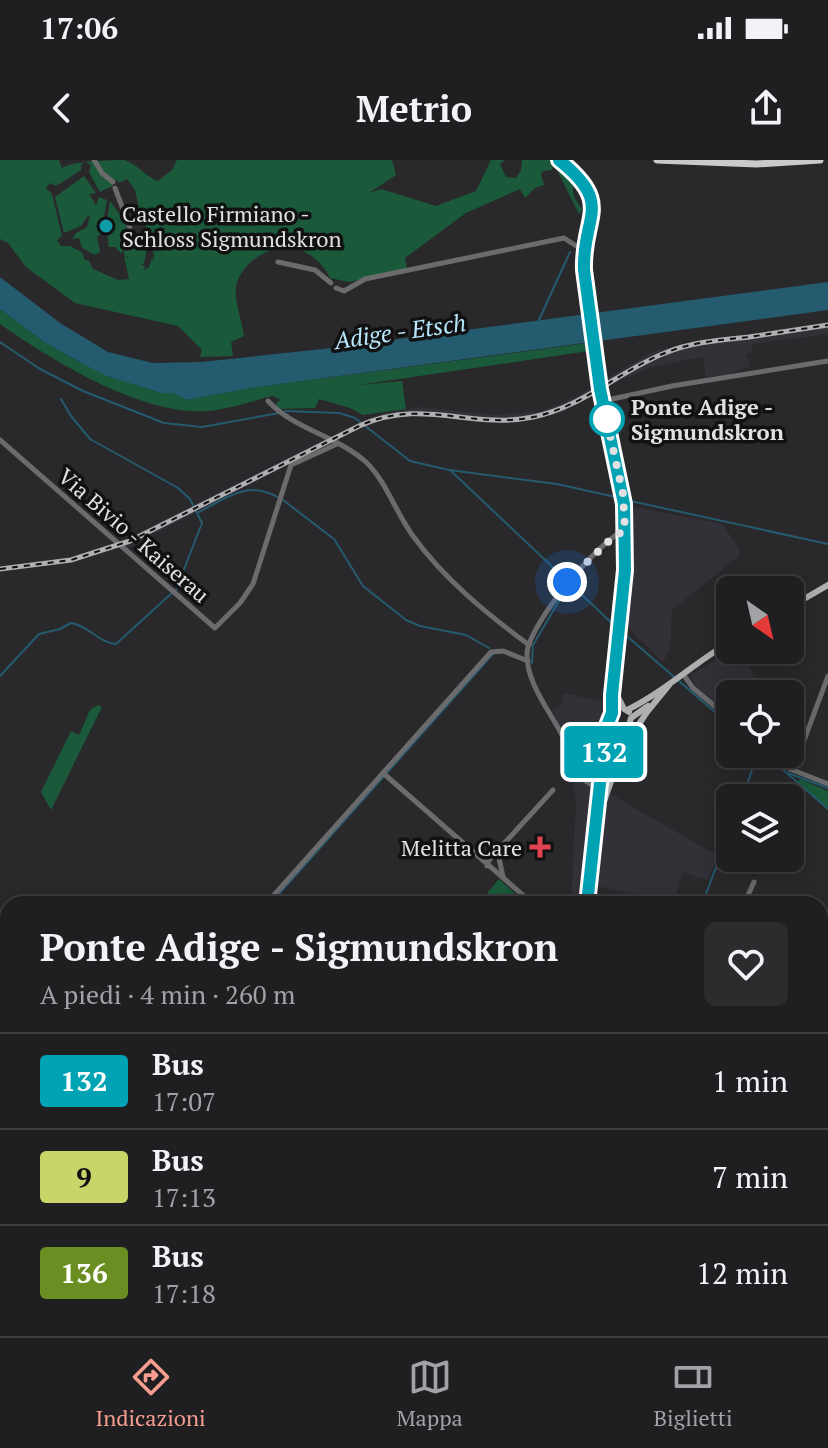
<!DOCTYPE html>
<html lang="it">
<head>
<meta charset="utf-8">
<style>
	:root { --surface:#1f1e20; --page:#2c2b2d; --text:#f1f3f6; --muted:#a1a2a5; --line:#3c3c3e; --accent:#f59d8f }
	body { margin:0; font-family:"PT Serif",serif; background:var(--page); color:var(--text); height:100vh; display:flex; flex-direction:column; font-size:30px; white-space:nowrap }
	* { box-sizing:border-box; margin:0 }
	p { font-size:26px; color:var(--muted) }
	.icon { flex:none; width:44px; height:44px; fill:none; stroke:currentColor; stroke-width:2; stroke-linecap:round; stroke-linejoin:round }
	.map { position:relative; flex:1; overflow:hidden }
	.drawer { position:absolute; left:0px; top:736px; width:828px; height:440px; display:flex; flex-direction:column; background:var(--surface); border-radius:24px 24px 0 0; box-shadow:0 4px 20px #0003,0 0 0 2px var(--line) }
	.drawer>* { flex:none }
	.badge { padding:0 16px; border-radius:6px; font-size:28px; line-height:52px }
	.needle { width:52px; rotate:146deg }
	.controls { position:absolute; left:716px; top:416px; display:grid; gap:16px }
	.controls a { display:grid; place-items:center; width:88px; height:88px; border-radius:12px; background:var(--surface); box-shadow:0 4px 20px #0003,0 0 0 2px var(--line); font-size:40px }
	.you { position:absolute; width:40px; height:40px; margin:-20px; border:6px solid #fff; border-radius:50%; background:#1a73e8; box-shadow:0 0 0 12px #1a73e833 }
	.map>.badge { position:absolute; translate:-50% -50%; box-shadow:0 0 0 4px #fff }
	.round { display:grid; place-items:center; flex:none; width:84px; height:84px; border-radius:12px; background:var(--page) }
	.summary { display:flex; align-items:center; justify-content:space-between; height:136px; padding:0 40px }
	h1 { font-size:38px; font-weight:800; line-height:60px }
	ul { padding:0; list-style:none }
	li { display:flex; align-items:center; gap:24px; height:96px; padding:0 40px; border-top:2px solid var(--line) }
	li div { flex:1 }
	li b { display:block; font-size:30px }
	li em { font-style:normal }
	li .badge { min-width:88px; font-weight:700; text-align:center }
	.status { display:flex; justify-content:space-between; align-items:center; height:56px; padding:0 40px; background:var(--surface); direction:ltr }
	.status svg { height:22px; fill:currentColor }
	header { display:flex; justify-content:space-between; align-items:center; height:104px; padding:0 40px; background:var(--surface); font-size:36px; font-weight:800 }
	.tab-bar { display:flex; justify-content:space-around; align-items:center; height:112px; border-top:2px solid var(--line); background:var(--surface); font-size:22px; color:var(--muted) }
	.tab-bar a { display:grid; justify-items:center; gap:4px }
	.tab-bar .current { color:var(--accent) }
	.map>svg:first-child { display:block }
</style>
</head>
<body>
<div class="status"><b>17:06</b><svg viewBox="0 0 49 12"><path d="M0 12V9h3v3zM5 12V6h3v6zM10 12V3h3v9zM15 12V0h3v12zM26 1h20v11H26zM47 4h2v5h-2z"/></svg></div>
<header><svg class="icon" aria-label="back" viewBox="0 0 24 24"><path d="M15 5l-7 7 7 7"/></svg>Metrio<svg class="icon" aria-label="share" viewBox="0 0 24 24"><path d="M12 15V3M7 8l5-5 5 5M5 13v7h14v-7"/></svg></header>
<div class="map">
<svg width="828" height="1176" viewBox="0 0 828 1176">
	<rect width="100%" height="100%" fill="#29282a"/>
	<g fill="#343038">
		<path d="M 828,163 L 828,174 L 752,184 L 753,192 L 746,194 L 750,206 L 729,215 L 706,217 L 703,197 L 655,206 L 618,221 L 564,251 L 535,260 L 503,263 L 429,254 L 396,256 L 379,261 L 351,272 L 127,388 L 121,382 L 331,276 L 382,254 L 420,247 L 495,255 L 541,251 L 574,238 L 652,192 L 687,183 Z"/>
		<path d="M 630,346 L 722,364 L 738,387 L 740,395 L 672,450 L 670,488 L 663,502 L 628,468 L 629,464 L 625,457 L 630,389 Z"/>
		<path d="M 731,490 L 753,490 L 749,506 L 754,515 L 743,523 L 739,534 L 730,534 L 730,546 L 724,551 L 696,527 L 691,515 Z"/>
		<path d="M 564,533 L 603,542 L 599,603 L 574,597 L 552,549 L 562,545 Z"/>
		<path d="M 578,619 L 596,631 L 582,744 L 571,744 L 576,643 L 573,620 Z"/>
		<path d="M 609,633 L 718,696 L 708,720 L 682,712 L 675,743 L 596,726 Z"/>
	</g>
	<g fill="#1a593a" fill-rule="evenodd">
		<path d="M 0,0 L 59,0 L 62,8 C 73,1 110,0 125,0 C 137,4 146,17 158,21 L 172,10 L 177,0 L 392,0 L 396,15 L 369,33 L 381,29 L 436,46 L 476,31 L 491,0 L 505,0 L 500,4 L 506,17 L 516,18 L 521,10 L 522,0 L 553,0 L 580,25 L 573,28 C 572,38 579,44 582,49 L 579,54 L 553,2 L 552,10 L 543,11 L 541,15 L 544,25 L 535,28 L 525,38 L 520,29 L 466,53 L 405,98 L 407,110 L 349,122 L 330,118 C 324,105 313,95 299,89 C 275,80 241,102 236,126 C 234,140 242,161 244,176 L 231,182 L 233,196 L 200,197 L 202,190 L 178,166 L 75,143 L 26,107 L 8,83 L 0,79 ZM 85,2 L 91,5 L 89,12 L 100,32 L 113,26 L 112,22 L 117,20 L 119,23 L 127,19 L 135,30 L 139,48 L 146,49 L 146,54 L 142,56 L 149,74 L 148,89 L 153,90 L 154,101 L 152,98 L 149,107 L 144,110 L 145,106 L 141,104 L 144,104 L 147,87 L 144,87 L 144,80 L 139,82 L 136,88 L 124,87 L 124,95 L 132,99 L 124,96 L 129,119 L 118,120 L 93,109 L 89,101 L 84,99 L 83,93 L 70,86 L 61,86 L 57,80 L 62,76 L 52,34 L 46,28 L 50,23 L 56,26 L 81,10 L 81,5 Z"/>
		<path d="M 84,16 L 96,33 L 89,34 L 96,45 L 99,37 L 107,40 L 101,74 L 97,76 L 100,92 L 95,95 L 82,88 L 79,78 L 72,79 L 76,73 L 87,67 L 90,56 L 87,57 L 81,66 L 64,73 L 55,37 Z"/>
		<path d="M 110,41 L 126,63 L 128,84 L 123,85 L 122,94 L 115,87 L 109,87 L 106,67 Z"/>
		<path d="M 0,149 L 44,182 L 83,204 L 108,216 L 161,233 L 173,233 L 187,240 L 251,228 L 588,183 L 589,191 L 358,225 L 402,221 L 406,249 L 363,255 L 350,248 L 319,239 L 315,248 L 278,249 L 276,243 L 281,240 L 273,236 C 252,241 229,249 207,251 C 142,256 51,200 0,164 Z"/>
		<path d="M 98,545 L 102,547 L 51,650 L 41,632 L 71,571 L 79,575 L 90,550 Z"/>
		<path d="M 624,573 L 606,618 L 604,618 L 609,580 L 617,579 Z"/>
		<path d="M 800,619 L 828,631 L 828,649 L 797,622 Z"/>
		<path d="M 499,719 L 523,741 L 521,744 L 478,744 Z"/>
		<path d="M 0,1129 L 8,1134 L 8,1168 L 55,1168 L 67,1176 L 0,1176 Z"/>
		<path d="M 487,1168 L 549,1168 L 546,1176 L 485,1176 Z"/>
	</g>
	<path fill="#255b6f" d="M 0,117 L 60,163 L 108,192 L 153,203 L 201,202 L 323,189 L 828,122 L 828,150 L 251,228 L 187,240 L 173,233 L 161,233 L 107,216 L 83,204 L 44,182 L 0,149 Z"/>
	<g fill="none" stroke-linecap="round" stroke-linejoin="round">
		<g stroke="#255b6f" stroke-width="2">
			<path d="M 539,160 L 570,92"/>
			<path d="M 0,182 L 40,209 L 83,231 L 164,263 L 202,267 L 279,253"/>
			<path d="M 61,239 L 71,256 L 90,279 L 178,328 L 190,339 L 202,363 L 176,430"/>
			<path d="M 285,251 L 339,253 L 355,258 L 410,301 L 449,310 L 557,324 L 620,338"/>
			<path d="M 450,310 L 617,468"/>
			<path d="M 283,340 L 334,379 L 363,426 L 406,460 L 420,466 L 466,475 L 489,488"/>
			<path d="M 626,340 L 828,384"/>
			<path d="M 197,353 C 227,338 247,319 279,338"/>
			<path d="M 622,472 L 730,565"/>
			<path d="M 532,503 L 533,485 L 566,429"/>
			<path d="M 0,516 L 39,474 L 60,469 L 71,463 C 88,465 99,483 116,484 L 173,432"/>
			<path d="M 765,594 L 828,649"/>
			<path d="M 788,613 L 828,628"/>
			<path d="M 742,638 L 757,596"/>
			<path d="M 270,744 L 493,494"/>
			<path d="M 702,744 L 730,671"/>
			<path d="M 820,1048 L 828,1036"/>
			<path d="M 734,1176 L 740,1168"/>
		</g>
		<g stroke="#6b6b6d" stroke-width="5">
			<path d="M 94,0 L 102,13 L 113,22"/>
			<path d="M 115,28 L 129,65 L 133,83"/>
			<path d="M 278,102 L 315,110 L 331,123"/>
			<path d="M 336,128 L 344,131 L 365,119 L 564,78 L 584,91"/>
			<path d="M 268,241 C 295,270 338,276 367,303 C 387,323 396,353 413,376 C 444,419 487,454 529,485"/>
			<path d="M 603,241 L 672,226 L 828,201"/>
			<path d="M 0,280 L 215,468 L 240,443 L 253,424 L 291,305 L 337,284"/>
			<path d="M 683,514 L 693,528 L 730,559"/>
			<path d="M 772,594 L 790,609 L 828,624"/>
			<path d="M 793,610 L 828,516"/>
			<path d="M 383,613 L 533,744"/>
			<path d="M 595,627 C 590,623 583,621 580,616 C 571,607 568,589 563,577 C 550,551 526,523 527,493 C 529,464 599,380 625,370"/>
			<path d="M 498,693 L 503,717"/>
			<path d="M 487,706 L 489,700 L 553,630"/>
			<path d="M 266,744 L 491,492 L 503,491 L 528,501"/>
			<path d="M 744,744 L 754,722"/>
			<path d="M 820,950 L 828,956"/>
			<path d="M 0,1050 L 8,1038"/>
			<path d="M 262,1168 L 274,1176"/>
			<path d="M 423,1168 L 436,1176"/>
			<path d="M 217,1176 L 222,1168"/>
			<path d="M 361,1176 L 366,1168"/>
		</g>
		<g stroke="#aeafb1" stroke-width="6">
			<path d="M 559,0 C 616,45 581,55 584,110 L 600,229 L 624,344 L 625,410 L 612,535 L 612,553 L 606,568 L 587,744"/>
			<path d="M 790,447 L 828,425"/>
			<path d="M 614,529 L 624,549 L 629,552"/>
			<path d="M 627,550 C 664,532 694,503 730,482"/>
			<path d="M 623,585 L 631,558 L 648,546"/>
			<path d="M 601,650 L 622,590 L 647,552 L 669,525"/>
			<path d="M 0,1121 L 8,1126"/>
			<path d="M 73,1168 L 86,1176"/>
			<path d="M 474,1176 L 479,1168"/>
		</g>
		<path stroke="#c8cacc" stroke-width="7" d="M 657,0 L 757,4 L 820,0"/>
		<defs>
			<path id="rail" d="M 0,409 L 71,400 L 130,381 L 359,266 C 423,237 471,270 533,257 C 583,247 619,211 665,193 C 691,182 721,180 749,177 C 775,173 802,169 828,165"/>
		</defs>
		<use href="#rail" stroke="#b0afb1" stroke-width="5"/>
		<use href="#rail" stroke="#111112" stroke-width="2" stroke-dasharray="6" stroke-linecap="butt"/>
	</g>
	<g fill="none" stroke-linecap="round" stroke-linejoin="round">
		<defs>
			<path id="line" d="M 559,0 C 615,45 582,55 584,110 L 600,229 L 624,344 L 625,410 L 612,535 L 612,553 L 606,568 L 587,744"/>
		</defs>
		<use href="#line" stroke="#fff" stroke-width="18"/>
		<use href="#line" stroke="#00a3b4" stroke-width="12"/>
		<path stroke="#e1e0e2" stroke-width="8" stroke-dasharray="0 14.4" d="M 567,422 L 612,378 L 625,370 L 623,334 L 606,257 L 607,259"/>
	</g>
	<circle fill="#0f9aa8" stroke="#111112" stroke-width="3" cx="106" cy="66" r="8"/>
	<circle fill="#fff" stroke="#00a3b4" stroke-width="4" cx="607" cy="259" r="16"/>
	<path fill="#e0444e" stroke="#111112" stroke-width="3" d="M536 675h8v8h8v8h-8v8h-8v-8h-8v-8h8z"/>
	<g text-anchor="middle" dominant-baseline="central" stroke-width="7" stroke-linejoin="round" paint-order="stroke">
		<g font-size="22" fill="#e1e0e2" stroke="#111112" text-anchor="start">
			<text x="122" y="53">Castello Firmiano -<tspan x="122" dy="25">Schloss Sigmundskron</tspan></text>
			<text x="522" y="687" text-anchor="end">Melitta Care</text>
		</g>
		<g font-size="22" font-weight="bold" fill="#e1e0e2" stroke="#111112" text-anchor="start">
			<text x="631" y="246">Ponte Adige -<tspan x="631" dy="25">Sigmundskron</tspan></text>
		</g>
		<g font-size="22" fill="#e1e0e2" stroke="#111112">
			<text transform="translate(134 375) rotate(41)">Via Bivio - Kaiserau</text>
		</g>
		<g font-size="24" font-style="italic" fill="#b7e6fa" stroke="#111112">
			<text transform="translate(400 171) rotate(-8)">Adige - Etsch</text>
		</g>
	</g>
</svg>
<div class="controls">
<a><svg class="needle" viewBox="-14 -14 28 28"><path d="M0-13l5 13h-10z" fill="#e53935"/><path d="M0 13l5-13h-10z" fill="#a1a2a5"/></svg></a>
<a><svg class="icon" aria-label="locate" viewBox="0 0 24 24"><circle cx="12" cy="12" r="6"/><path d="M12 2v4M12 18v4M2 12h4M18 12h4"/></svg></a>
<a><svg class="icon" aria-label="layers" viewBox="0 0 24 24"><path d="M12 4l9 5-9 5-9-5zM3 14l9 5 9-5"/></svg></a>
</div>
<div class="you" style="left:567px;top:422px"></div>
<b class="badge" style="left:604px;top:592px;background:#00a3b4;color:#fff">132</b>
<section class="drawer">
<div class="summary"><div><h1>Ponte Adige - Sigmundskron</h1><p>A piedi · 4 min · 260 m</p></div><a class="round"><svg class="icon" aria-label="heart" viewBox="0 0 24 24"><path d="M12 20l-8-8c-3-5 5-10 8-4 3-6 11-1 8 4z"/></svg></a></div>
<ul>
<li><span class="badge" style="background:#00a3b4;color:#fff">132</span><div><b>Bus</b><p>17:07</p></div><em>1 min</em></li>
<li><span class="badge" style="background:#c9d469;color:#111">9</span><div><b>Bus</b><p>17:13</p></div><em>7 min</em></li>
<li><span class="badge" style="background:#6b8e23;color:#fff">136</span><div><b>Bus</b><p>17:18</p></div><em>12 min</em></li>
</ul>
</section>
</div>
<nav class="tab-bar">
<a class="current"><svg class="icon" aria-label="directions" viewBox="0 0 24 24"><path d="M12 3l9 9-9 9-9-9zM9 14v-3h6M13 9l2 2-2 2"/></svg>Indicazioni</a>
<a><svg class="icon" aria-label="map" viewBox="0 0 24 24"><path d="M3 6l6-2 6 2 6-2v14l-6 2-6-2-6 2zM9 4v14M15 6v14"/></svg>Mappa</a>
<a><svg class="icon" aria-label="tickets" viewBox="0 0 24 24"><path d="M3 7h18v10H3zM15 7v10"/></svg>Biglietti</a>
</nav>
</body>
</html>
